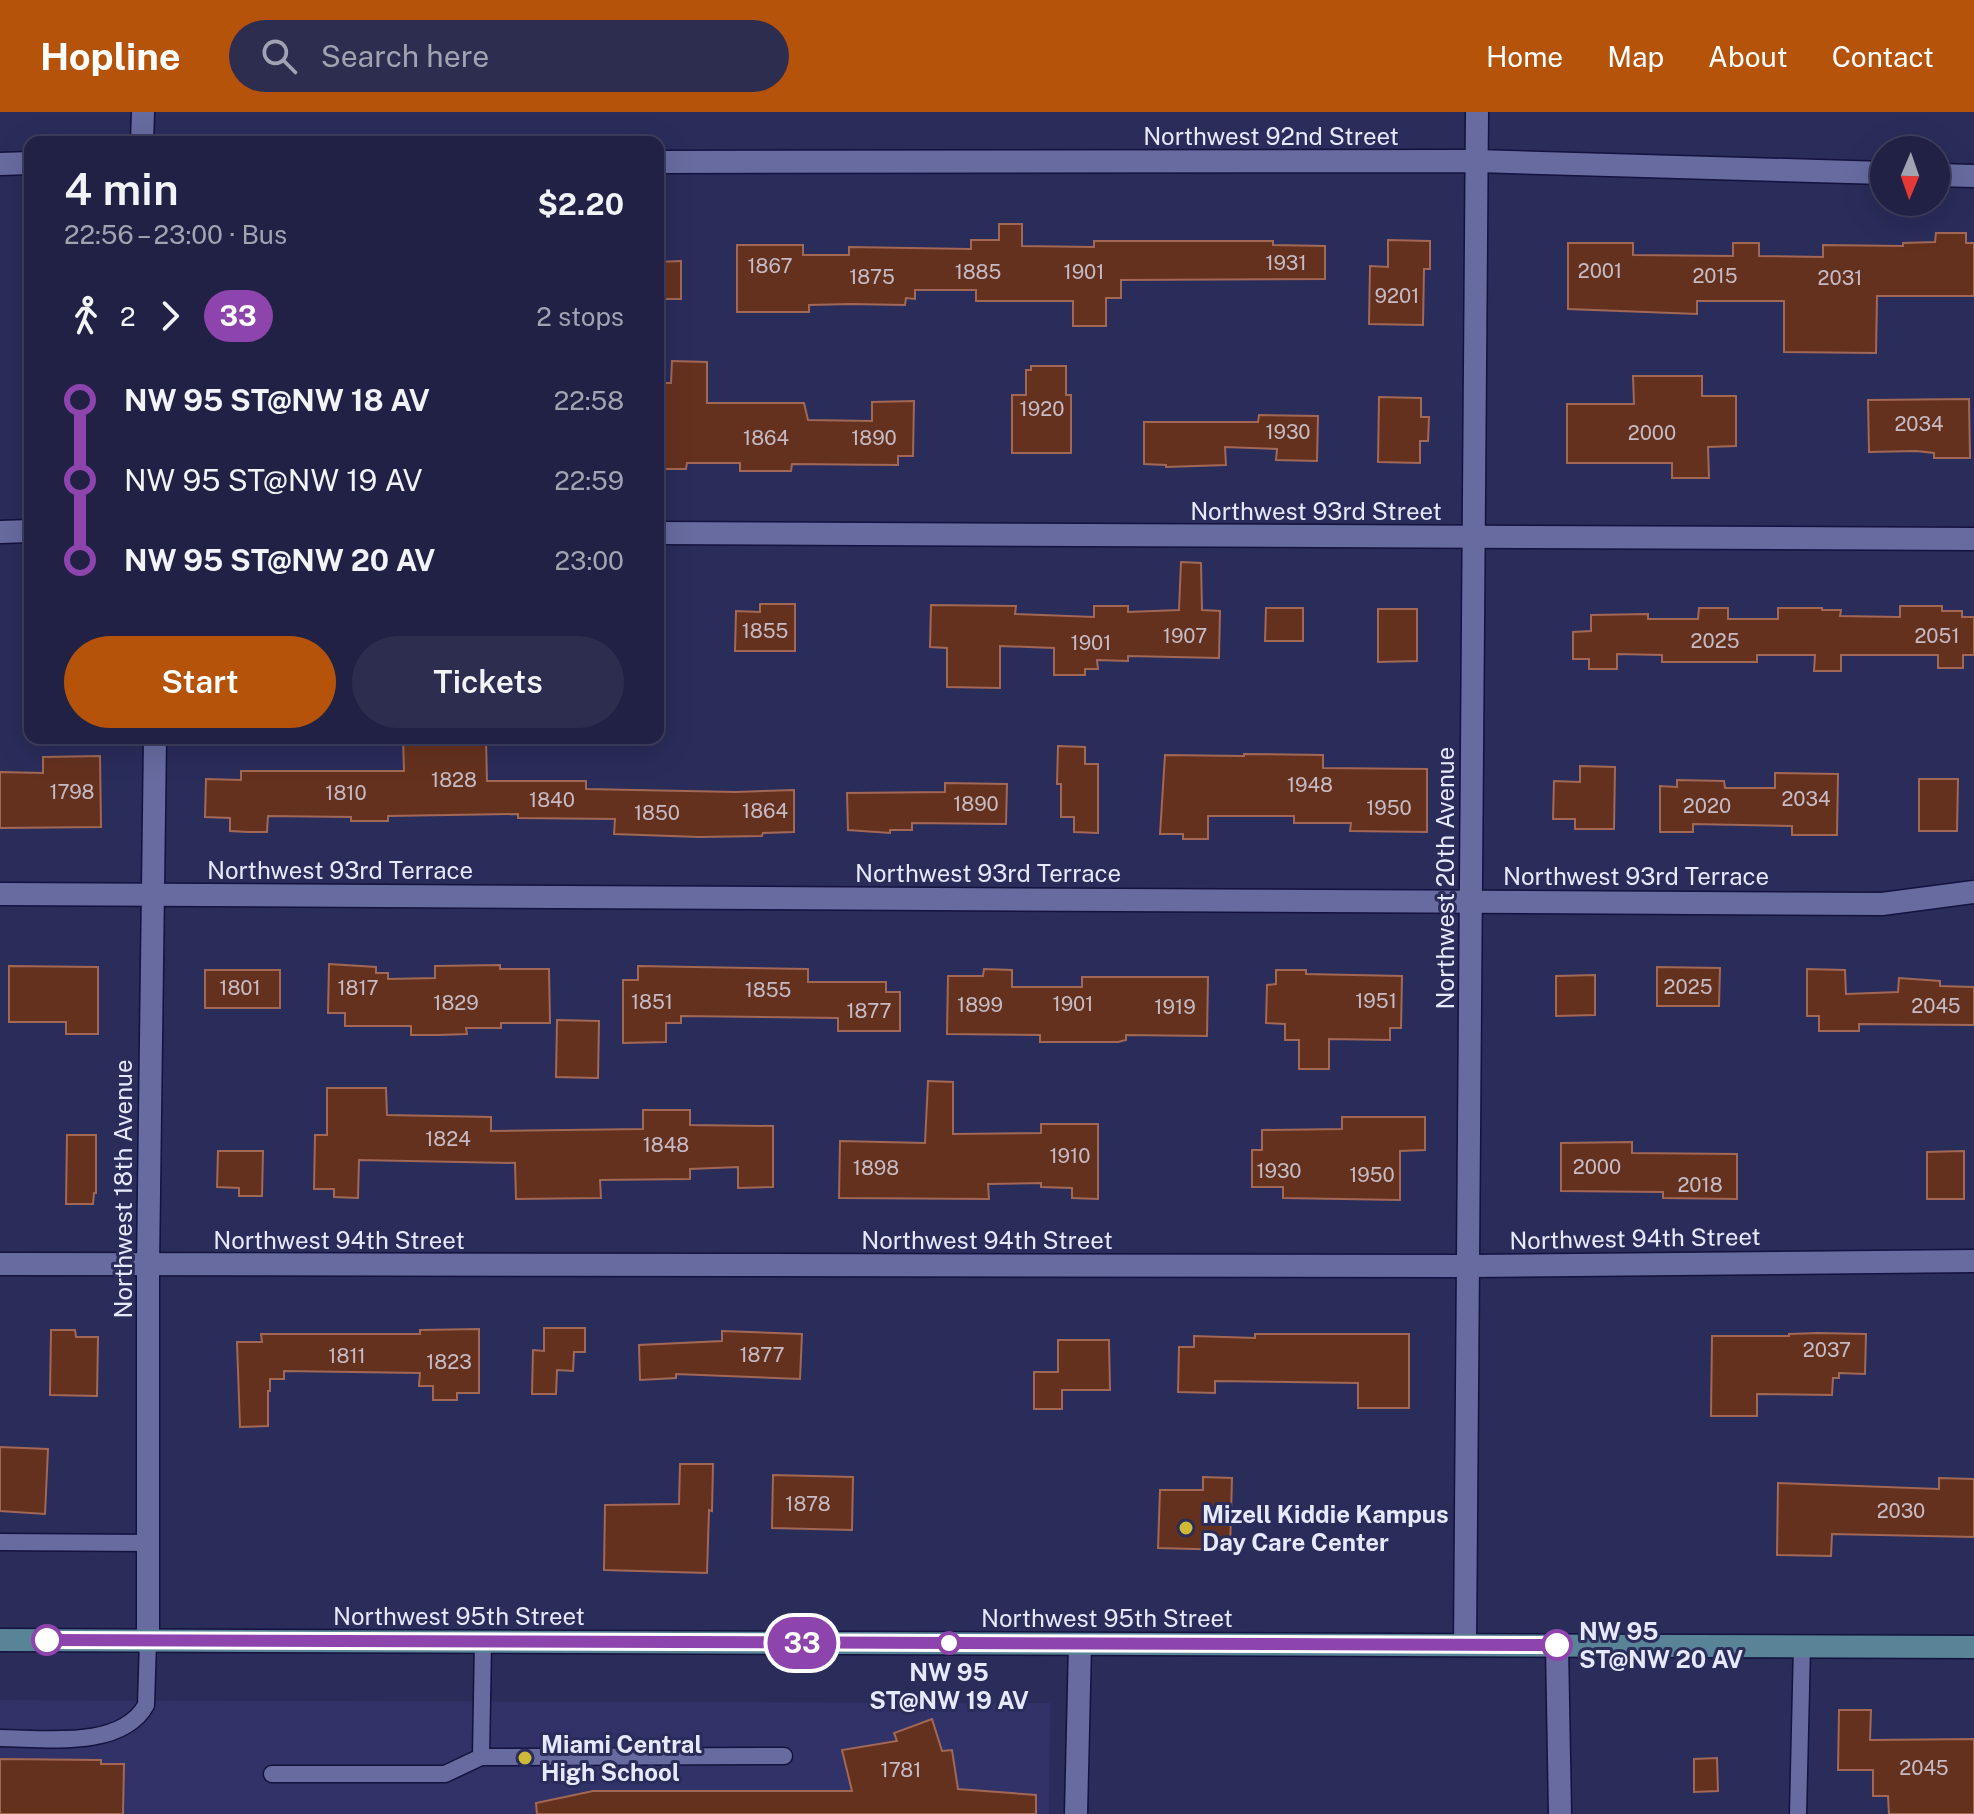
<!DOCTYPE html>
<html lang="en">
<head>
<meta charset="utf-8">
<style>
	:root { --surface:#202144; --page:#2d2e4f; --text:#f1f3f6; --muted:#a2a3b2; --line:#3d3e5d; --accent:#b45309 }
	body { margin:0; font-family:"Public Sans",sans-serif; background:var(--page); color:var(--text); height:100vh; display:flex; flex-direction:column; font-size:30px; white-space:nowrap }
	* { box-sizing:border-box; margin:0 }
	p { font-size:26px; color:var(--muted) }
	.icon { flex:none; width:44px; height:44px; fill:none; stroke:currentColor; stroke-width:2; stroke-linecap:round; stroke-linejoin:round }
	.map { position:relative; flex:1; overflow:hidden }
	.panel { position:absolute; left:24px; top:24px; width:640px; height:608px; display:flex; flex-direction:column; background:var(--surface); border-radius:16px; box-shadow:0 8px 32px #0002,0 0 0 2px var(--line) }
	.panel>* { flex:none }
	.badge { padding:0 16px; border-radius:26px; font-size:28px; line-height:52px }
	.needle { width:52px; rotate:182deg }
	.fabs { position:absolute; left:1870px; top:24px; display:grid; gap:16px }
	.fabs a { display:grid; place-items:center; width:80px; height:80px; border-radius:50%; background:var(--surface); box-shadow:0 8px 32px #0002,0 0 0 2px var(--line); font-size:40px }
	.map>.badge { position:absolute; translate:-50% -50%; box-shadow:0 0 0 4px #fff }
	.legs { display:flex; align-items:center; gap:12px; height:88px; padding:0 40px; font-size:26px }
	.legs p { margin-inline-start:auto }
	.summary { display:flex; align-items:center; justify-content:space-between; height:136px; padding:0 40px }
	h1 { font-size:44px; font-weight:600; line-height:60px }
	.action { display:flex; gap:16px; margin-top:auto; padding:16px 40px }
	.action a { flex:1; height:92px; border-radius:48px; background:var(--accent); color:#fff; font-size:32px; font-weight:600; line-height:92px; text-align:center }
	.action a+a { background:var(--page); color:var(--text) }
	ul { padding:0 40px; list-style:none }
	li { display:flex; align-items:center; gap:28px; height:80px; font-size:30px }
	li i { display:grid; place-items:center; width:12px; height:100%; margin:0 10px; background:currentColor }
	li i::after { content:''; width:20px; height:20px; margin:-10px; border:6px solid; border-radius:50%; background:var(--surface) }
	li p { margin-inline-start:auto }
	li:first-child i { background:linear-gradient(#0000 50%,currentColor 0) }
	li:last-child i { background:linear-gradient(currentColor 50%,#0000 0) }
	header { display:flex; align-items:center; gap:48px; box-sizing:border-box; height:112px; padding:0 40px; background:var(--accent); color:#fff }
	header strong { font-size:38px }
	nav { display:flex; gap:44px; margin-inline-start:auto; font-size:28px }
	.search { width:560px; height:72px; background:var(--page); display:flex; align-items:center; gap:20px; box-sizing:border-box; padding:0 28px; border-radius:44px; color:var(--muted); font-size:30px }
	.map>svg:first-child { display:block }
</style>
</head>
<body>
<header>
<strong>Hopline</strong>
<div class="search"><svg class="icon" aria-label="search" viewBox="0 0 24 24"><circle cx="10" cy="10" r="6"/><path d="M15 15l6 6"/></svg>Search here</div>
<nav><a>Home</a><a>Map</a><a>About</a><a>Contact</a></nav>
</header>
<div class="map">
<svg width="1974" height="1702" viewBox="0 0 1974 1702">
	<rect width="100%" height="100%" fill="#2a2c5a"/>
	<path fill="#313267" d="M 0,1588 L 1050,1591 L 1049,1702 L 0,1702 Z"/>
	<g fill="#65311f" stroke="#a26855" stroke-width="2">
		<path d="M 999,112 L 1022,112 L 1022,134 L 1094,135 L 1094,129 L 1273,129 L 1273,133 L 1325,134 L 1325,167 L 1121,168 L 1121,186 L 1106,186 L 1106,214 L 1073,214 L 1073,189 L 976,189 L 976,178 L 915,178 L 915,187 L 906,186 L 905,193 L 851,192 L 809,193 L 809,200 L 737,200 L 737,133 L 803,133 L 803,143 L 849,143 L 849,135 L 971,137 L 971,128 L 999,128 Z"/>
		<path d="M 1936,121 L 1966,121 L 1966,131 L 1974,131 L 1974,184 L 1877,184 L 1876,241 L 1784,240 L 1784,189 L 1697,189 L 1697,202 L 1568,197 L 1568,131 L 1633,131 L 1633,143 L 1733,144 L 1733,131 L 1759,131 L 1759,144 L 1823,145 L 1823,133 L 1903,134 L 1903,131 L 1935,130 Z"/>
		<path d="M 1388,128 L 1430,129 L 1430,157 L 1424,157 L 1423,213 L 1369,212 L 1370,154 L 1388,155 Z"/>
		<path d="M 681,149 L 681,187 L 658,187 L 658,150 Z"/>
		<path d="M 672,249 L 707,250 L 707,291 L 804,291 L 808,308 L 872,309 L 872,290 L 914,289 L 913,344 L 898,344 L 898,353 L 792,352 L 791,359 L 740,359 L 740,351 L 687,351 L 686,357 L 658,357 L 658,311 L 664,311 L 665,271 L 671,271 Z"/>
		<path d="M 1031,254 L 1066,254 L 1066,283 L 1071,283 L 1071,341 L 1012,341 L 1012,283 L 1026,283 L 1026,258 L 1031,258 Z"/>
		<path d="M 1633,264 L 1702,264 L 1702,284 L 1736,284 L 1736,334 L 1708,335 L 1709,366 L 1672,366 L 1672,351 L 1567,351 L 1567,292 L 1634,292 Z"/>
		<path d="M 1379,285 L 1421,286 L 1421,305 L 1429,305 L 1428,329 L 1420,329 L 1420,351 L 1378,350 Z"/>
		<path d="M 1969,287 L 1970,346 L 1934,346 L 1934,341 L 1916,339 L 1869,340 L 1868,288 Z"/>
		<path d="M 1259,303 L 1318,304 L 1317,349 L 1276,348 L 1277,337 L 1225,335 L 1226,353 L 1166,355 L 1166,353 L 1144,352 L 1144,310 L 1258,310 Z"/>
		<path d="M 1181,450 L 1201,451 L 1202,498 L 1220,499 L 1219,546 L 1128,544 L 1128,549 L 1097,548 L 1098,557 L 1085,557 L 1085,563 L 1054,563 L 1054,536 L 1000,534 L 1000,576 L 947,575 L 947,536 L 930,535 L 931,493 L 1016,494 L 1015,502 L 1094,505 L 1094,494 L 1128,494 L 1128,500 L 1179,498 Z"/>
		<path d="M 760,492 L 795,492 L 795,539 L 735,539 L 736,499 L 760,500 Z"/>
		<path d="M 1900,494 L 1942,494 L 1942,499 L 1962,499 L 1962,505 L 1974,505 L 1974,543 L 1963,543 L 1963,556 L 1938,556 L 1938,543 L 1841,543 L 1841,559 L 1814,559 L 1815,543 L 1757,543 L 1757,550 L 1662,550 L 1662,543 L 1617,542 L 1617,557 L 1589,557 L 1589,547 L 1573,547 L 1573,520 L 1591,519 L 1591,503 L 1648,502 L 1648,507 L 1698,507 L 1699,496 L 1728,496 L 1728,507 L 1778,507 L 1778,496 L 1822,496 L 1822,498 L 1841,498 L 1840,504 L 1900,505 Z"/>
		<path d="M 1266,496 L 1303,496 L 1303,529 L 1265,529 Z"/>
		<path d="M 1378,497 L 1417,497 L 1417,549 L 1378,550 Z"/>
		<path d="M 403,626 L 430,626 L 430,629 L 486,628 L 487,669 L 586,669 L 586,677 L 736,680 L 794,678 L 794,720 L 763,721 L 762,724 L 699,725 L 614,722 L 615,707 L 518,706 L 518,702 L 388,704 L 388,709 L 351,709 L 351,705 L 268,704 L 267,720 L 248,720 L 230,719 L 230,706 L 205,705 L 206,667 L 241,668 L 241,659 L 404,659 Z"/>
		<path d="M 1058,634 L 1085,635 L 1085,652 L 1098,652 L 1098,721 L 1074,720 L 1074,705 L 1061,705 L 1061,672 L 1057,672 Z"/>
		<path d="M 1244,642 L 1323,643 L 1323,656 L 1427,657 L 1427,720 L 1350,719 L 1351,711 L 1294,711 L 1294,704 L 1208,704 L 1208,727 L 1183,727 L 1183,722 L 1160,722 L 1165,643 L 1244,644 Z"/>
		<path d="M 100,644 L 101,715 L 0,716 L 0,660 L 43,661 L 43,645 Z"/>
		<path d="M 1580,654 L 1615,655 L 1614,717 L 1575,717 L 1575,707 L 1553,707 L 1554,669 L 1580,670 Z"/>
		<path d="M 1775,661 L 1838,662 L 1837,723 L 1792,723 L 1792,714 L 1693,712 L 1693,720 L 1660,720 L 1660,674 L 1677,675 L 1677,668 L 1724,669 L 1725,676 L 1775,676 Z"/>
		<path d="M 1919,667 L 1958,667 L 1957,719 L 1919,719 Z"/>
		<path d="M 945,671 L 1007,672 L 1006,712 L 912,711 L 912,718 L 890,718 L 890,721 L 848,718 L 847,681 L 945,680 Z"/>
		<path d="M 329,852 L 376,855 L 376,861 L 388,861 L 388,867 L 435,866 L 435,854 L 500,853 L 500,857 L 549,857 L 550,911 L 501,911 L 501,916 L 466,916 L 467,922 L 439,923 L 411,923 L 411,914 L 345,914 L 345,901 L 328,901 Z"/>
		<path d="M 9,854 L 98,855 L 98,922 L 66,922 L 66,910 L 9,910 Z"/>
		<path d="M 638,854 L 808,857 L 808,870 L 886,870 L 886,880 L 900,880 L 900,919 L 838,919 L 838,906 L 681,904 L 681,911 L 666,911 L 666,930 L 623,931 L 623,868 L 638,868 Z"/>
		<path d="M 1657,855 L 1720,856 L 1719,894 L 1657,894 Z"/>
		<path d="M 984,857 L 1012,858 L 1012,875 L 1082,875 L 1082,865 L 1208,865 L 1207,924 L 1126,923 L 1126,928 L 1118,930 L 1040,930 L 1040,923 L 947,922 L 948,864 L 983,864 Z"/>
		<path d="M 1807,857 L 1845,858 L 1846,882 L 1898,880 L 1899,866 L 1940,869 L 1940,874 L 1974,875 L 1974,913 L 1859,912 L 1859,919 L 1819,919 L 1819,904 L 1807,904 Z"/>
		<rect x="205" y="858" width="75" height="38"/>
		<path d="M 1276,858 L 1306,858 L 1306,862 L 1402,864 L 1401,916 L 1390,916 L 1390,928 L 1329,927 L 1329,957 L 1299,957 L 1299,928 L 1285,928 L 1285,912 L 1266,911 L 1267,873 L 1276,872 Z"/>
		<path d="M 1595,863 L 1595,903 L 1556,904 L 1556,864 Z"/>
		<path d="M 557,908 L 599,909 L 598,966 L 556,965 Z"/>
		<path d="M 928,969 L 953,970 L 953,1022 L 1041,1021 L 1041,1012 L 1098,1012 L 1098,1087 L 1072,1086 L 1072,1076 L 1041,1075 L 1041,1071 L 988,1072 L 989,1087 L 839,1086 L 840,1029 L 925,1031 Z"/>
		<path d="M 327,976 L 386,976 L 387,1003 L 491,1005 L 491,1019 L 643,1017 L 643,998 L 690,998 L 690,1013 L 773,1014 L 773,1075 L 738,1076 L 738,1055 L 690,1057 L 690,1067 L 600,1068 L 601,1086 L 516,1087 L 515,1051 L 359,1048 L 358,1086 L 334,1085 L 334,1077 L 314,1077 L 315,1023 L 327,1023 Z"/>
		<path d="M 1342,1005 L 1425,1005 L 1425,1038 L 1400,1039 L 1400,1088 L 1283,1086 L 1283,1075 L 1252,1075 L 1252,1038 L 1262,1038 L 1262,1018 L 1342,1017 Z"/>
		<path d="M 67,1023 L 96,1023 L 96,1081 L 94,1081 L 93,1092 L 66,1092 Z"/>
		<path d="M 1632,1030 L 1632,1041 L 1737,1042 L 1737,1087 L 1663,1086 L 1663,1080 L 1561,1079 L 1561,1031 Z"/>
		<path d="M 218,1039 L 263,1039 L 262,1084 L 239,1084 L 239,1076 L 217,1075 Z"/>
		<path d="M 1964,1039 L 1964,1087 L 1927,1087 L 1927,1040 Z"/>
		<path d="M 544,1216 L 585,1216 L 585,1240 L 574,1240 L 573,1259 L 557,1258 L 556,1282 L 532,1282 L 533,1238 L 544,1239 Z"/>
		<path d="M 479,1217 L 479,1281 L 457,1281 L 457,1288 L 433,1288 L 433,1274 L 419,1274 L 420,1261 L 284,1259 L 284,1267 L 270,1267 L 270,1279 L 268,1279 L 268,1314 L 240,1315 L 237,1230 L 262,1230 L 261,1222 L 420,1222 L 420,1218 Z"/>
		<path d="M 51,1218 L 75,1218 L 76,1225 L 98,1225 L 97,1284 L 50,1283 Z"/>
		<path d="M 722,1219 L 802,1222 L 800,1267 L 676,1262 L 676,1266 L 640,1268 L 639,1233 L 722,1229 Z"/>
		<path d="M 1818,1221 L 1866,1222 L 1865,1262 L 1839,1261 L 1839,1266 L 1833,1266 L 1832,1283 L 1757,1282 L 1757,1304 L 1711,1304 L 1712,1224 L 1789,1224 L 1789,1222 Z"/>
		<path d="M 1255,1222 L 1409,1222 L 1409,1296 L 1358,1296 L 1358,1271 L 1215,1269 L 1215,1281 L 1178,1280 L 1179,1235 L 1194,1235 L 1194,1224 L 1255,1226 Z"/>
		<path d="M 1058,1228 L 1109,1228 L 1110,1278 L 1062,1278 L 1062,1297 L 1034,1297 L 1034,1260 L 1058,1260 Z"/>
		<path d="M 0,1335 L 48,1337 L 45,1402 L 0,1399 Z"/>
		<path d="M 680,1352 L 713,1352 L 712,1399 L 709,1398 L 707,1461 L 604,1458 L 605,1393 L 679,1392 Z"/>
		<path d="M 773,1363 L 853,1365 L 852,1418 L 772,1416 Z"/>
		<path d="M 1203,1365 L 1232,1366 L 1230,1438 L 1158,1436 L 1160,1378 L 1203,1378 Z"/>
		<path d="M 1939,1366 L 1974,1367 L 1974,1425 L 1832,1422 L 1831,1444 L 1777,1443 L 1778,1371 L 1939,1377 Z"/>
		<path d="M 1839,1598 L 1871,1598 L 1870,1628 L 1974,1627 L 1974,1702 L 1889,1702 L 1888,1684 L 1873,1684 L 1873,1658 L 1838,1658 Z"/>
		<path d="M 932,1607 L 942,1639 L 952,1638 L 958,1677 L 1036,1683 L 1036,1702 L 537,1702 L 536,1691 L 593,1679 L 852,1679 L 842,1638 L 897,1629 L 894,1621 Z"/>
		<path d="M 1717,1646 L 1718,1679 L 1694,1680 L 1694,1647 Z"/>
		<path d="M 0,1647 L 101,1648 L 101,1652 L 124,1652 L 123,1702 L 0,1702 Z"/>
	</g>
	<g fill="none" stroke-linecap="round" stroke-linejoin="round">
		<defs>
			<g id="service">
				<path d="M 0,1430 L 148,1431"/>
				<path d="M 0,1626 C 43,1626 121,1638 146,1593 L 148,1529"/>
				<path d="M 481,1645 L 483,1530"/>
				<path d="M 272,1662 L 445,1662 L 481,1645 L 784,1644"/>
				<path d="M 1798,1702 L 1802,1534"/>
			</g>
			<g id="minor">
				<path d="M 142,30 L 143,0"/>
				<path d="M 658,50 L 1477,49 L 1884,61"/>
				<path d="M 0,52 L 30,51"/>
				<path d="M 1936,63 L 1974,64"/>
				<path d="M 0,420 L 30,419"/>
				<path d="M 658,421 L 1974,427"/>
				<path d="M 0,782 L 1882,792 L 1974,780"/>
				<path d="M 0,1152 L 1468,1154 L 1974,1149"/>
				<path d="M 148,1529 L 148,1154 L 155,626"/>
				<path d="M 1465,1533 L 1477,0"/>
				<path d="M 1557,1533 L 1560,1702"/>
				<path d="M 1076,1702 L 1080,1532"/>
			</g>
			<path id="secondary" d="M 0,1528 L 1974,1535"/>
		</defs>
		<use href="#service" stroke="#14123e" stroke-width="19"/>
		<use href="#minor" stroke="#14123e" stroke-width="25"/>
		<use href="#secondary" stroke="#14123e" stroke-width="25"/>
		<use href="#service" stroke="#676b9f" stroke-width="16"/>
		<use href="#minor" stroke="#676b9f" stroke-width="22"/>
		<use href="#secondary" stroke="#598396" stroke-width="22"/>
	</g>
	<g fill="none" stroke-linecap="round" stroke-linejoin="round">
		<defs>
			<path id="line-1" d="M 47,1528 L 1557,1533"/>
		</defs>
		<use href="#line-1" stroke="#fff" stroke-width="18"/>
		<use href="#line-1" stroke="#8e44ad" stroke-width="12"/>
	</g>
	<g fill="#ceb837" stroke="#2a2c5a" stroke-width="3">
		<circle cx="1186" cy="1416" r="8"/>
		<circle cx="525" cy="1646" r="8"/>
	</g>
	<g fill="#fff" stroke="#8e44ad" stroke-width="4">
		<circle cx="47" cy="1528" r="14"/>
		<circle cx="949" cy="1531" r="10"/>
		<circle cx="1557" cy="1533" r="14"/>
	</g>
	<g text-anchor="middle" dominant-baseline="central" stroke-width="6" stroke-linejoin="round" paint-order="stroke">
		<g font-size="20" fill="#c6bbc4">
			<text x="1286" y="151">1931</text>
			<text x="770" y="154">1867</text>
			<text x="1600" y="159">2001</text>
			<text x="978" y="160">1885</text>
			<text x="1084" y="160">1901</text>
			<text x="1715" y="164">2015</text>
			<text x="872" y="165">1875</text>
			<text x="1840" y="166">2031</text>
			<text x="1397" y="184">9201</text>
			<text x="1042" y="297">1920</text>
			<text x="1919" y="312">2034</text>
			<text x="1288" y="320">1930</text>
			<text x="1652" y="321">2000</text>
			<text x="766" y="326">1864</text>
			<text x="874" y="326">1890</text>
			<text x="765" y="519">1855</text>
			<text x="1185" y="524">1907</text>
			<text x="1937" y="524">2051</text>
			<text x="1715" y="529">2025</text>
			<text x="1091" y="531">1901</text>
			<text x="454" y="668">1828</text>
			<text x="1310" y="673">1948</text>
			<text x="72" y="680">1798</text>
			<text x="346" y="681">1810</text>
			<text x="1806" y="687">2034</text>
			<text x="552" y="688">1840</text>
			<text x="976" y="692">1890</text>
			<text x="1707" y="694">2020</text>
			<text x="1389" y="696">1950</text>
			<text x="765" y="699">1864</text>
			<text x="657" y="701">1850</text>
			<text x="1688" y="875">2025</text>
			<text x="240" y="876">1801</text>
			<text x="358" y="876">1817</text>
			<text x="768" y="878">1855</text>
			<text x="1376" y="889">1951</text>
			<text x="652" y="890">1851</text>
			<text x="456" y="891">1829</text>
			<text x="1073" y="892">1901</text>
			<text x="980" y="893">1899</text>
			<text x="1936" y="894">2045</text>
			<text x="1175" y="895">1919</text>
			<text x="869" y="899">1877</text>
			<text x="448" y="1027">1824</text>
			<text x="666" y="1033">1848</text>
			<text x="1070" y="1044">1910</text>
			<text x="1597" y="1055">2000</text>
			<text x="876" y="1056">1898</text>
			<text x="1279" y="1059">1930</text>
			<text x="1372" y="1063">1950</text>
			<text x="1700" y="1073">2018</text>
			<text x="1827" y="1238">2037</text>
			<text x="762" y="1243">1877</text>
			<text x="347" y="1244">1811</text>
			<text x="449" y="1250">1823</text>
			<text x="808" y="1392">1878</text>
			<text x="1901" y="1399">2030</text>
			<text x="1924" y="1656">2045</text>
			<text x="901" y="1658">1781</text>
		</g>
		<g font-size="24" fill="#e6e9fb" stroke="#2a2c5a">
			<text x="1271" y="24">Northwest 92nd Street</text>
			<text x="1316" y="399">Northwest 93rd Street</text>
			<text x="340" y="758">Northwest 93rd Terrace</text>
			<text x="988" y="761">Northwest 93rd Terrace</text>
			<text x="1636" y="764">Northwest 93rd Terrace</text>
			<text transform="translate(1445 766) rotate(-90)">Northwest 20th Avenue</text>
			<text transform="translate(123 1077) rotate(-90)">Northwest 18th Avenue</text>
			<text transform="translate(1635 1126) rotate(-1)">Northwest 94th Street</text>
			<text x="339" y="1128">Northwest 94th Street</text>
			<text x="987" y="1128">Northwest 94th Street</text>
			<text x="459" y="1504">Northwest 95th Street</text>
			<text x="1107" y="1506">Northwest 95th Street</text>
		</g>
		<g font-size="24" font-weight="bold" fill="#e6e9fb" stroke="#2a2c5a" text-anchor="start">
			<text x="1202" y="1402">Mizell Kiddie Kampus<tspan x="1202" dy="28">Day Care Center</tspan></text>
			<text x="541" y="1632">Miami Central<tspan x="541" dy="28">High School</tspan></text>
		</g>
		<g font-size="24" font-weight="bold" fill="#e6e9fb" stroke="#2a2c5a" text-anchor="start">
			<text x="1579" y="1519">NW 95<tspan x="1579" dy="28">ST@NW 20 AV</tspan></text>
			<text x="949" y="1560" text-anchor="middle">NW 95<tspan x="949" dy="28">ST@NW 19 AV</tspan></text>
		</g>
	</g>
</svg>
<div class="fabs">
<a><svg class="needle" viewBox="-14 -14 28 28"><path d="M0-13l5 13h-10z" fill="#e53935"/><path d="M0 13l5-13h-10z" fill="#a2a3b2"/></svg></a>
</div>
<b class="badge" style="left:802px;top:1531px;background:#8e44ad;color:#fff">33</b>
<section class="panel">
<div class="summary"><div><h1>4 min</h1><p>22:56 – 23:00 · Bus</p></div><b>$2.20</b></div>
<div class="legs"><svg class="icon" aria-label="walk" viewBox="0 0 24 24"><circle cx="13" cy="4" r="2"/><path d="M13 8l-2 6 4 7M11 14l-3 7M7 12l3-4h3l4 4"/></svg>2<svg class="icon" aria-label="forward" viewBox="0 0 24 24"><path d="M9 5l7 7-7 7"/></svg><b class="badge" style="background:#8e44ad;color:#fff">33</b><p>2 stops</p></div>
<ul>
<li><i style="color:#8e44ad"></i><b>NW 95 ST@NW 18 AV</b><p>22:58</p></li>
<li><i style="color:#8e44ad"></i><span>NW 95 ST@NW 19 AV</span><p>22:59</p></li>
<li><i style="color:#8e44ad"></i><b>NW 95 ST@NW 20 AV</b><p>23:00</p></li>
</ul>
<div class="action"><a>Start</a><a>Tickets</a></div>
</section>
</div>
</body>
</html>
